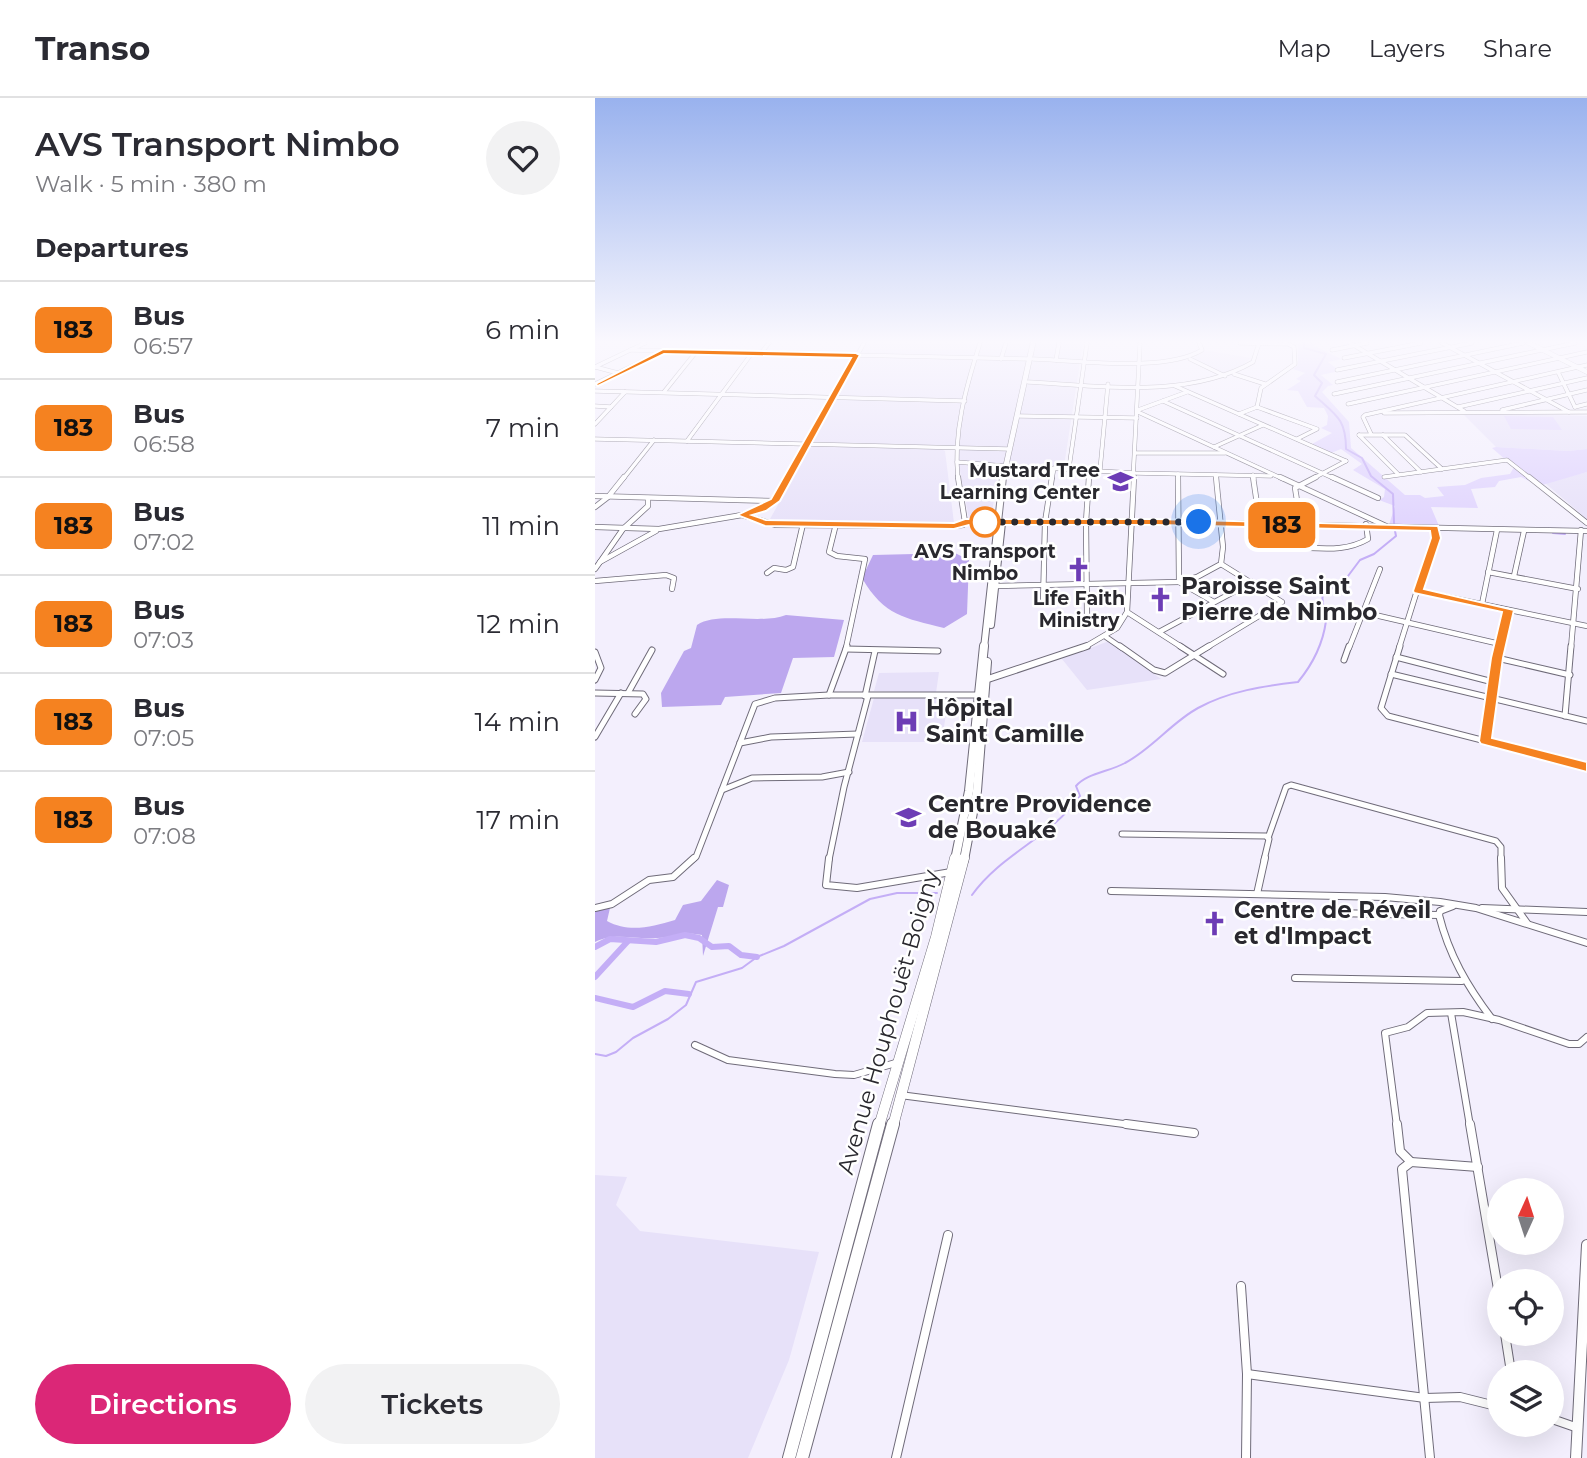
<!DOCTYPE html>
<html lang="en">
<head>
<meta charset="utf-8">
<style>
	:root { --surface:#fff; --page:#f2f2f3; --text:#2b2b33; --muted:#7c7c81; --line:#e1e1e2; --accent:#db2777 }
	body { margin:0; font-family:Montserrat,sans-serif; background:var(--page); color:var(--text); height:100vh; display:flex; flex-direction:column; font-size:26px; white-space:nowrap }
	* { box-sizing:border-box; margin:0 }
	p { font-size:23px; color:var(--muted) }
	.icon { flex:none; width:38px; height:38px; fill:none; stroke:currentColor; stroke-width:2; stroke-linecap:round; stroke-linejoin:round }
	.map { position:relative; flex:1; overflow:hidden }
	.side { display:flex; flex-direction:column; background:var(--surface); width:595px }
	.side>* { flex:none }
	.badge { padding:0 14px; border-radius:10px; font-size:24px; line-height:46px }
	.needle { width:46px; rotate:3deg }
	.buttons { position:absolute; left:892px; top:1080px; display:grid; gap:14px }
	.buttons a { display:grid; place-items:center; width:77px; height:77px; border-radius:50%; background:var(--surface); box-shadow:0 7px 28px #0002; font-size:35px }
	.you { position:absolute; width:35px; height:35px; margin:-18px; border:5px solid #fff; border-radius:50%; background:#1a73e8; box-shadow:0 0 0 10px #1a73e833 }
	.map>.badge { position:absolute; translate:-50% -50%; box-shadow:0 0 0 4px #fff }
	h2 { padding:0 35px; font-size:26px; line-height:63px }
	.round { display:grid; place-items:center; flex:none; width:74px; height:74px; border-radius:37px; background:var(--page) }
	.headline { display:flex; align-items:center; justify-content:space-between; height:119px; padding:0 35px }
	h1 { font-size:33px; font-weight:600; line-height:52px }
	.primary-button { display:flex; gap:14px; margin-top:auto; padding:14px 35px }
	.primary-button a { flex:1; height:80px; border-radius:42px; background:var(--accent); color:#fff; font-size:28px; font-weight:600; line-height:80px; text-align:center }
	.primary-button a+a { background:var(--page); color:var(--text) }
	ul { padding:0; list-style:none }
	li { display:flex; align-items:center; gap:21px; height:98px; padding:0 35px; border-top:2px solid var(--line) }
	li div { flex:1 }
	li b { display:block; font-size:26px }
	li em { font-style:normal }
	li .badge { min-width:77px; font-weight:700; text-align:center }
	header { display:flex; align-items:center; gap:42px; box-sizing:border-box; height:98px; padding:0 35px; background:var(--surface); border-bottom:2px solid var(--line) }
	header strong { font-size:33px }
	nav { display:flex; gap:38px; margin-inline-start:auto; font-size:24px }
	main { display:flex; flex:1; min-height:0 }
	.map>svg:first-child { display:block }
</style>
</head>
<body>
<header>
<strong>Transo</strong>
<nav><a>Map</a><a>Layers</a><a>Share</a></nav>
</header>
<main>
<section class="side">
<div class="headline"><div><h1>AVS Transport Nimbo</h1><p>Walk · 5 min · 380 m</p></div><a class="round"><svg class="icon" aria-label="heart" viewBox="0 0 24 24"><path d="M12 20l-8-8c-3-5 5-10 8-4 3-6 11-1 8 4z"/></svg></a></div>
<h2>Departures</h2>
<ul>
<li><span class="badge" style="background:#f58220;color:#111">183</span><div><b>Bus</b><p>06:57</p></div><em>6 min</em></li>
<li><span class="badge" style="background:#f58220;color:#111">183</span><div><b>Bus</b><p>06:58</p></div><em>7 min</em></li>
<li><span class="badge" style="background:#f58220;color:#111">183</span><div><b>Bus</b><p>07:02</p></div><em>11 min</em></li>
<li><span class="badge" style="background:#f58220;color:#111">183</span><div><b>Bus</b><p>07:03</p></div><em>12 min</em></li>
<li><span class="badge" style="background:#f58220;color:#111">183</span><div><b>Bus</b><p>07:05</p></div><em>14 min</em></li>
<li><span class="badge" style="background:#f58220;color:#111">183</span><div><b>Bus</b><p>07:08</p></div><em>17 min</em></li>
</ul>
<div class="primary-button"><a>Directions</a><a>Tickets</a></div>
</section>
<div class="map">
<svg width="992" height="1360" viewBox="0 0 992 1360">
	<rect width="100%" height="100%" fill="#f3effd"/>
	<g fill="#e7e1f9">
		<path d="M 272,245 L 488,245 L 469,368 L 404,368 L 396,422 L 374,421 L 363,362 L 364,348 L 216,344 Z"/>
		<path d="M 609,252 L 656,260 L 641,272 L 629,276 L 598,261 Z"/>
		<path d="M 867,315 L 992,318 L 992,351 L 973,353 L 901,349 Z"/>
		<path d="M 219,348 L 346,351 L 350,353 L 359,425 L 178,423 L 175,421 L 215,350 Z"/>
		<path d="M 992,374 L 992,421 L 950,385 Z"/>
		<path d="M 514,543 L 566,581 L 492,592 L 467,561 Z"/>
		<path d="M 344,574 L 341,595 L 279,593 L 284,575 Z"/>
		<path d="M 279,600 L 353,600 L 347,644 L 267,644 Z"/>
		<path d="M 0,1077 L 32,1079 L 21,1107 L 45,1133 L 224,1154 L 194,1262 L 153,1360 L 0,1360 Z"/>
	</g>
	<g fill="#e0d4fe">
		<path d="M 703,245 L 724,245 L 718,247 L 746,261 L 733,264 L 742,271 L 740,274 L 726,277 L 738,287 L 733,288 L 727,294 L 754,324 L 756,350 L 810,397 L 825,397 L 830,400 L 849,398 L 842,389 L 870,387 L 886,380 L 915,376 L 919,369 L 897,350 L 901,349 L 973,353 L 992,351 L 992,374 L 944,388 L 926,379 L 904,383 L 900,389 L 876,391 L 883,410 L 836,409 L 844,428 L 794,427 L 800,408 L 784,402 L 789,399 L 790,391 L 758,372 L 767,366 L 746,351 L 736,355 L 717,346 L 737,335 L 726,330 L 732,327 L 733,318 L 729,310 L 712,309 L 703,293 L 692,292 L 706,283 L 701,281 L 710,275 L 698,271 L 703,267 Z"/>
		<path d="M 909,318 L 958,319 L 967,332 L 916,331 Z"/>
	</g>
	<g fill="#bca7ee">
		<path d="M 360,455 L 374,462 L 372,516 L 349,530 C 310,520 289,518 267,480 L 278,457 Z"/>
		<path d="M 191,517 L 249,522 L 239,559 L 198,560 L 186,595 L 130,599 L 126,607 L 67,609 L 66,595 L 89,553 L 96,550 L 102,527 C 123,513 165,527 191,517 Z"/>
		<path d="M 122,782 L 134,787 L 128,809 L 123,809 L 108,858 L 107,837 C 87,833 80,839 62,840 C 40,842 20,834 0,844 L 0,813 L 15,810 L 12,823 C 34,835 56,829 80,822 L 88,807 L 106,803 Z"/>
	</g>
	<g fill="none" stroke-linecap="round" stroke-linejoin="round">
		<g stroke="#c4aef6" stroke-width="2">
			<path d="M 709,245 L 709,250 L 731,256 L 719,277 L 727,285 L 720,298 C 741,317 751,321 751,351 L 767,360 L 776,378 L 798,396 L 799,425"/>
			<path d="M 958,435 L 970,436"/>
			<path d="M 377,797 C 407,755 454,741 485,698 L 481,688 C 492,675 514,674 530,665 C 557,651 577,624 603,610 C 634,593 669,588 703,584 C 717,567 728,545 731,523 C 733,514 725,507 728,496 L 750,482 L 765,462 L 779,456 L 801,438 L 800,433"/>
			<path d="M 0,956 L 11,958 L 21,954 L 38,940 L 73,921 L 91,907 L 101,884 L 147,870 L 162,859 L 189,848 L 275,801 L 302,795 L 342,795"/>
		</g>
		<g stroke="#c4aef6" stroke-width="6">
			<path d="M 0,849 L 15,841 L 61,844 L 90,837 L 104,840 L 117,849 L 134,848 L 146,857 L 162,859"/>
			<path d="M 0,879 L 33,843"/>
			<path d="M 0,900 L 38,909 L 70,893 L 94,896"/>
		</g>
		<defs>
			<g id="minor-far4">
				<path d="M 645,245 L 691,246"/>
				<path d="M 755,245 L 869,313"/>
				<path d="M 847,245 L 974,314"/>
				<path d="M 35,252 L 434,261"/>
				<path d="M 737,252 L 772,245"/>
				<path d="M 166,255 L 174,245"/>
				<path d="M 749,260 L 826,245"/>
				<path d="M 406,261 L 411,245"/>
				<path d="M 438,261 C 483,262 569,275 607,252 L 604,245"/>
				<path d="M 595,261 L 630,278"/>
				<path d="M 461,262 L 464,245"/>
				<path d="M 0,269 L 50,245"/>
				<path d="M 0,269 L 23,275"/>
				<path d="M 742,272 L 877,245"/>
				<path d="M 963,274 L 980,309"/>
				<path d="M 639,276 L 670,286"/>
				<path d="M 433,284 C 505,288 594,301 658,264 L 664,245"/>
				<path d="M 742,284 L 928,245"/>
				<path d="M 0,286 L 66,254"/>
				<path d="M 580,288 L 751,363"/>
				<path d="M 0,293 L 370,303"/>
				<path d="M 69,294 L 101,254"/>
				<path d="M 739,296 L 980,245"/>
				<path d="M 568,303 L 740,381"/>
				<path d="M 753,306 L 992,254"/>
				<path d="M 0,308 L 16,309"/>
				<path d="M 662,309 L 666,290 L 700,266 L 699,249 L 691,245"/>
				<path d="M 863,309 L 992,280"/>
				<path d="M 980,309 L 992,306"/>
				<path d="M 543,312 L 592,294"/>
				<path d="M 907,312 L 992,292"/>
				<path d="M 543,314 L 688,381"/>
				<path d="M 789,315 L 992,314"/>
				<path d="M 644,316 L 662,309 L 722,331 L 702,341"/>
				<path d="M 425,318 L 542,320"/>
				<path d="M 0,326 L 30,294"/>
				<path d="M 776,336 L 768,319 L 770,317 L 992,267"/>
				<path d="M 764,337 L 810,337 L 847,371"/>
				<path d="M 764,337 L 803,376"/>
				<path d="M 788,337 L 826,374"/>
				<path d="M 0,341 L 413,351"/>
				<path d="M 92,343 L 157,255"/>
				<path d="M 619,349 L 668,327"/>
				<path d="M 541,355 L 630,355"/>
				<path d="M 362,364 L 410,368"/>
				<path d="M 414,368 L 540,375 L 676,378"/>
				<path d="M 474,370 L 492,245"/>
				<path d="M 505,372 L 513,286"/>
				<path d="M 583,376 L 583,381"/>
				<path d="M 621,377 L 621,381"/>
				<path d="M 658,377 L 659,381"/>
				<path d="M 789,379 L 912,362 L 936,381"/>
				<path d="M 28,381 L 59,342"/>
				<path d="M 193,381 L 269,245"/>
				<path d="M 363,381 C 358,334 371,289 385,245"/>
				<path d="M 457,381 L 459,370"/>
				<path d="M 494,381 L 495,371"/>
				<path d="M 717,381 L 751,363"/>
			</g>
			<g id="minor-far3">
				<path d="M 363,379 L 370,424"/>
				<path d="M 583,379 L 584,484"/>
				<path d="M 658,379 L 665,426"/>
				<path d="M 685,379 L 791,428"/>
				<path d="M 737,379 L 783,400"/>
				<path d="M 934,379 L 992,425"/>
				<path d="M 0,398 L 179,403"/>
				<path d="M 0,409 L 13,399 L 29,379"/>
				<path d="M 147,417 L 181,427 L 359,428 L 368,427 L 370,424 L 402,424"/>
				<path d="M 241,426 L 234,454 L 242,458 L 270,461 L 251,550"/>
				<path d="M 706,427 L 700,390 L 721,379"/>
				<path d="M 0,429 L 64,431 L 147,417 L 174,408 L 194,379"/>
				<path d="M 714,450 C 735,451 754,452 773,441 L 771,426"/>
				<path d="M 5,464 L 28,431 L 53,408 L 53,400"/>
				<path d="M 0,471 L 5,464 L 61,433"/>
				<path d="M 893,474 L 983,491"/>
				<path d="M 172,475 L 179,470 L 191,472 L 198,469 L 208,426"/>
				<path d="M 919,478 L 929,433"/>
				<path d="M 0,483 L 71,477 L 79,480 L 77,491"/>
				<path d="M 584,484 L 619,504"/>
				<path d="M 401,488 L 584,484 L 602,479 L 626,466 L 628,449 L 621,379"/>
				<path d="M 823,493 L 992,528"/>
				<path d="M 448,506 L 450,424 L 457,379"/>
				<path d="M 887,506 L 902,432"/>
				<path d="M 532,514 L 588,550"/>
				<path d="M 767,514 L 905,546"/>
				<path d="M 492,518 L 491,424 L 494,379"/>
				<path d="M 564,534 L 657,484"/>
				<path d="M 511,539 L 527,550"/>
				<path d="M 611,550 L 687,504 L 626,466"/>
				<path d="M 754,550 L 785,471"/>
				<path d="M 804,550 L 831,464 L 841,441 L 839,430"/>
				<path d="M 904,550 L 913,512"/>
				<path d="M 976,550 L 986,432"/>
			</g>
			<g id="minor-far2">
				<path d="M 525,548 L 559,572 L 570,575 L 614,548"/>
				<path d="M 585,548 L 628,576"/>
				<path d="M 805,548 L 786,610 L 793,618 L 992,669"/>
				<path d="M 251,551 L 343,553"/>
				<path d="M 0,554 L 6,570 L 0,582"/>
				<path d="M 801,559 L 898,584"/>
				<path d="M 902,560 L 975,577"/>
				<path d="M 749,562 L 754,548"/>
				<path d="M 796,576 L 992,623"/>
				<path d="M 0,595 L 48,596 L 51,601 L 40,616"/>
				<path d="M 33,595 L 57,552"/>
				<path d="M 234,597 L 252,548"/>
				<path d="M 270,598 L 280,553"/>
				<path d="M 970,618 L 976,548"/>
				<path d="M 0,639 L 26,595"/>
				<path d="M 890,643 L 905,548"/>
				<path d="M 145,645 L 176,639 L 263,636"/>
				<path d="M 127,692 L 157,680 L 227,679 L 254,674"/>
				<path d="M 527,736 L 671,738 L 674,741 L 669,762"/>
				<path d="M 673,740 L 691,689 L 696,687 L 901,743 L 906,749 L 906,762"/>
				<path d="M 97,762 L 101,759 L 160,606 L 180,600 L 234,597 L 383,597"/>
				<path d="M 234,762 L 249,689 L 273,598"/>
			</g>
			<g id="minor-far1">
				<path d="M 234,760 L 231,787 L 262,790 L 356,774"/>
				<path d="M 906,760 L 907,790 L 932,825"/>
				<path d="M 516,793 L 790,799 L 845,804 L 881,810 L 992,845"/>
				<path d="M 662,796 L 670,760"/>
				<path d="M 858,808 L 845,813 L 844,817 C 854,857 872,888 897,921"/>
				<path d="M 0,810 L 17,806 L 54,782 L 78,779 L 99,760"/>
				<path d="M 887,810 L 992,814"/>
				<path d="M 735,815 L 844,817"/>
				<path d="M 700,880 L 867,883"/>
				<path d="M 856,915 L 875,1028"/>
				<path d="M 100,947 L 133,962 L 240,976 L 259,977 L 304,964"/>
				<path d="M 305,997 L 544,1028"/>
				<path d="M 802,1028 L 790,935 L 813,929 L 832,915 L 868,914 L 904,922 L 974,946 L 984,946 L 992,939"/>
			</g>
			<g id="minor">
				<path d="M 531,1026 L 599,1035"/>
				<path d="M 802,1026 L 805,1053 L 816,1064 L 807,1071 L 835,1360"/>
				<path d="M 875,1026 L 905,1203"/>
				<path d="M 816,1064 L 883,1069"/>
				<path d="M 646,1188 L 652,1276 L 651,1360"/>
				<path d="M 910,1236 L 916,1274"/>
				<path d="M 652,1276 L 830,1300 L 865,1299 L 905,1309"/>
				<path d="M 957,1321 L 983,1330"/>
				<path d="M 301,1360 L 353,1137"/>
			</g>
			<path id="tertiary-far2" d="M 538,381 L 545,245"/>
			<g id="tertiary-far1">
				<path d="M 404,424 L 625,425 L 992,433"/>
				<path d="M 488,550 L 522,530 L 532,514 L 539,379"/>
			</g>
			<path id="tertiary" d="M 387,583 L 492,548"/>
			<path id="secondary-far1" d="M 934,245 L 992,274"/>
			<path id="secondary" d="M 981,1360 L 992,1147"/>
			<path id="trunk-far4" d="M 408,381 L 438,245"/>
			<g id="trunk-far3">
				<path d="M 396,527 L 407,425"/>
				<path d="M 389,550 L 408,379"/>
			</g>
			<g id="trunk-far2">
				<path d="M 360,762 L 374,693 L 389,548"/>
				<path d="M 369,762 L 382,693 L 392,564"/>
			</g>
			<g id="trunk-far1">
				<path d="M 284,1028 L 341,839 L 360,760"/>
				<path d="M 298,1028 L 369,760"/>
			</g>
			<g id="trunk">
				<path d="M 194,1360 L 284,1026"/>
				<path d="M 207,1360 L 298,1026"/>
			</g>
		</defs>
		<use href="#minor-far4" stroke="#6f6b79" stroke-width="4.5"/>
		<use href="#minor-far3" stroke="#6f6b79" stroke-width="6"/>
		<use href="#minor-far2" stroke="#6f6b79" stroke-width="7"/>
		<use href="#minor-far1" stroke="#6f6b79" stroke-width="8"/>
		<use href="#minor" stroke="#6f6b79" stroke-width="10"/>
		<use href="#tertiary-far2" stroke="#6f6b79" stroke-width="4.5"/>
		<use href="#tertiary-far1" stroke="#6f6b79" stroke-width="6"/>
		<use href="#tertiary" stroke="#6f6b79" stroke-width="8"/>
		<use href="#secondary-far1" stroke="#6f6b79" stroke-width="5"/>
		<use href="#secondary" stroke="#6f6b79" stroke-width="12"/>
		<use href="#trunk-far4" stroke="#6f6b79" stroke-width="6"/>
		<use href="#trunk-far3" stroke="#6f6b79" stroke-width="8"/>
		<use href="#trunk-far2" stroke="#6f6b79" stroke-width="10"/>
		<use href="#trunk-far1" stroke="#6f6b79" stroke-width="11"/>
		<use href="#trunk" stroke="#6f6b79" stroke-width="14"/>
		<use href="#minor-far4" stroke="#fff" stroke-width="3.5"/>
		<use href="#minor-far3" stroke="#fff" stroke-width="4.5"/>
		<use href="#minor-far2" stroke="#fff" stroke-width="5"/>
		<use href="#minor-far1" stroke="#fff" stroke-width="6"/>
		<use href="#minor" stroke="#fff" stroke-width="8"/>
		<use href="#tertiary-far2" stroke="#fff" stroke-width="3.5"/>
		<use href="#tertiary-far1" stroke="#fff" stroke-width="4.5"/>
		<use href="#tertiary" stroke="#fff" stroke-width="6"/>
		<use href="#secondary-far1" stroke="#fff" stroke-width="4.5"/>
		<use href="#secondary" stroke="#fff" stroke-width="10"/>
		<use href="#trunk-far4" stroke="#fff" stroke-width="5"/>
		<use href="#trunk-far3" stroke="#fff" stroke-width="6"/>
		<use href="#trunk-far2" stroke="#fff" stroke-width="8"/>
		<use href="#trunk-far1" stroke="#fff" stroke-width="10"/>
		<use href="#trunk" stroke="#fff" stroke-width="12"/>
	</g>
	<linearGradient id="sky" x2="0" y2="1"><stop stop-color="#99b2ee"/><stop offset="0.56" stop-color="#faf8fe"/><stop offset="1" stop-color="#faf8fe" stop-opacity="0"/></linearGradient>
	<rect width="992" height="435" fill="url(#sky)"/>
	<path fill="#f58220" stroke="#fff" stroke-width="2" d="M 68,251 L 261,255 L 265,257 L 185,403 L 171,413 L 157,417 L 171,422 L 359,425 L 370,421 L 561,421 L 843,428 L 846,440 L 829,491 L 919,512 L 908,560 L 897,640 L 992,664 L 992,674 L 886,646 L 884,643 L 896,560 L 907,514 L 819,495 L 818,493 L 836,440 L 835,433 L 561,427 L 374,427 L 359,431 L 170,428 L 142,417 L 176,401 L 256,260 L 69,256 L 3,288 L 0,286 Z"/>
	<g fill="none" stroke-linecap="round" stroke-linejoin="round">
		<path stroke="#29282e" stroke-width="7" stroke-dasharray="0 12.6" d="M 390,424 L 386,424 L 604,424"/>
	</g>
	<defs>
		<symbol id="university-bare" viewBox="-9 -9 18 18"><path d="M0-5L7-2L0 1L-7-2ZM-4 1L0 2.5L4 1V4Q0 6-4 4Z" fill="#6d3db5" stroke="#fff" stroke-width="2.5" paint-order="stroke"/></symbol>
		<symbol id="church-bare" viewBox="-9 -9 18 18"><path d="M-1.2-6h2.4v3.5h3.3v2.4h-3.3V6h-2.4V-.1h-3.3v-2.4h3.3Z" fill="#6d3db5" stroke="#fff" stroke-width="2.5" paint-order="stroke"/></symbol>
		<symbol id="hospital-bare" viewBox="-9 -9 18 18"><path d="M-5-5h3v3.5h4V-5h3V5h-3V1.5h-4V5h-3Z" fill="#6d3db5" stroke="#fff" stroke-width="2.5" paint-order="stroke"/></symbol>
	</defs>
	<g fill-rule="evenodd">
		<use href="#university-bare" x="508" y="366" width="35" height="35"/>
		<use href="#church-bare" x="466" y="454" width="35" height="35"/>
		<use href="#church-bare" x="548" y="484" width="35" height="35"/>
		<use href="#hospital-bare" x="294" y="606" width="35" height="35"/>
		<use href="#university-bare" x="296" y="702" width="35" height="35"/>
		<use href="#church-bare" x="602" y="808" width="35" height="35"/>
	</g>
	<circle fill="#fff" stroke="#f58220" stroke-width="3.5" cx="390" cy="424" r="14"/>
	<g text-anchor="middle" dominant-baseline="central" stroke-width="5" stroke-linejoin="round" paint-order="stroke">
		<g font-size="19" font-weight="bold" fill="#29282e" stroke="#fff" text-anchor="end">
			<text x="505" y="372">Mustard Tree<tspan x="505" dy="22">Learning Center</tspan></text>
			<text x="484" y="500" text-anchor="middle">Life Faith<tspan x="484" dy="22">Ministry</tspan></text>
		</g>
		<g font-size="19" font-weight="bold" fill="#29282e" stroke="#fff">
			<text x="390" y="453">AVS Transport<tspan x="390" dy="22">Nimbo</tspan></text>
		</g>
		<g font-size="23" font-weight="bold" fill="#29282e" stroke="#fff" text-anchor="start">
			<text x="586" y="488">Paroisse Saint<tspan x="586" dy="26">Pierre de Nimbo</tspan></text>
			<text x="331" y="610">Hôpital<tspan x="331" dy="26">Saint Camille</tspan></text>
			<text x="333" y="706">Centre Providence<tspan x="333" dy="26">de Bouaké</tspan></text>
			<text x="639" y="812">Centre de Réveil<tspan x="639" dy="26">et d'Impact</tspan></text>
		</g>
		<g font-size="23" fill="#29282e" stroke="#fff">
			<text transform="translate(293 924) rotate(-74)">Avenue Houphouët-Boigny</text>
		</g>
	</g>
</svg>
<div class="buttons">
<a><svg class="needle" viewBox="-14 -14 28 28"><path d="M0-13l5 13h-10z" fill="#e53935"/><path d="M0 13l5-13h-10z" fill="#7c7c81"/></svg></a>
<a><svg class="icon" aria-label="locate" viewBox="0 0 24 24"><circle cx="12" cy="12" r="6"/><path d="M12 2v4M12 18v4M2 12h4M18 12h4"/></svg></a>
<a><svg class="icon" aria-label="layers" viewBox="0 0 24 24"><path d="M12 4l9 5-9 5-9-5zM3 14l9 5 9-5"/></svg></a>
</div>
<div class="you" style="left:604px;top:424px"></div>
<b class="badge" style="left:687px;top:427px;background:#f58220;color:#111">183</b>
</div>
</main>
</body>
</html>
